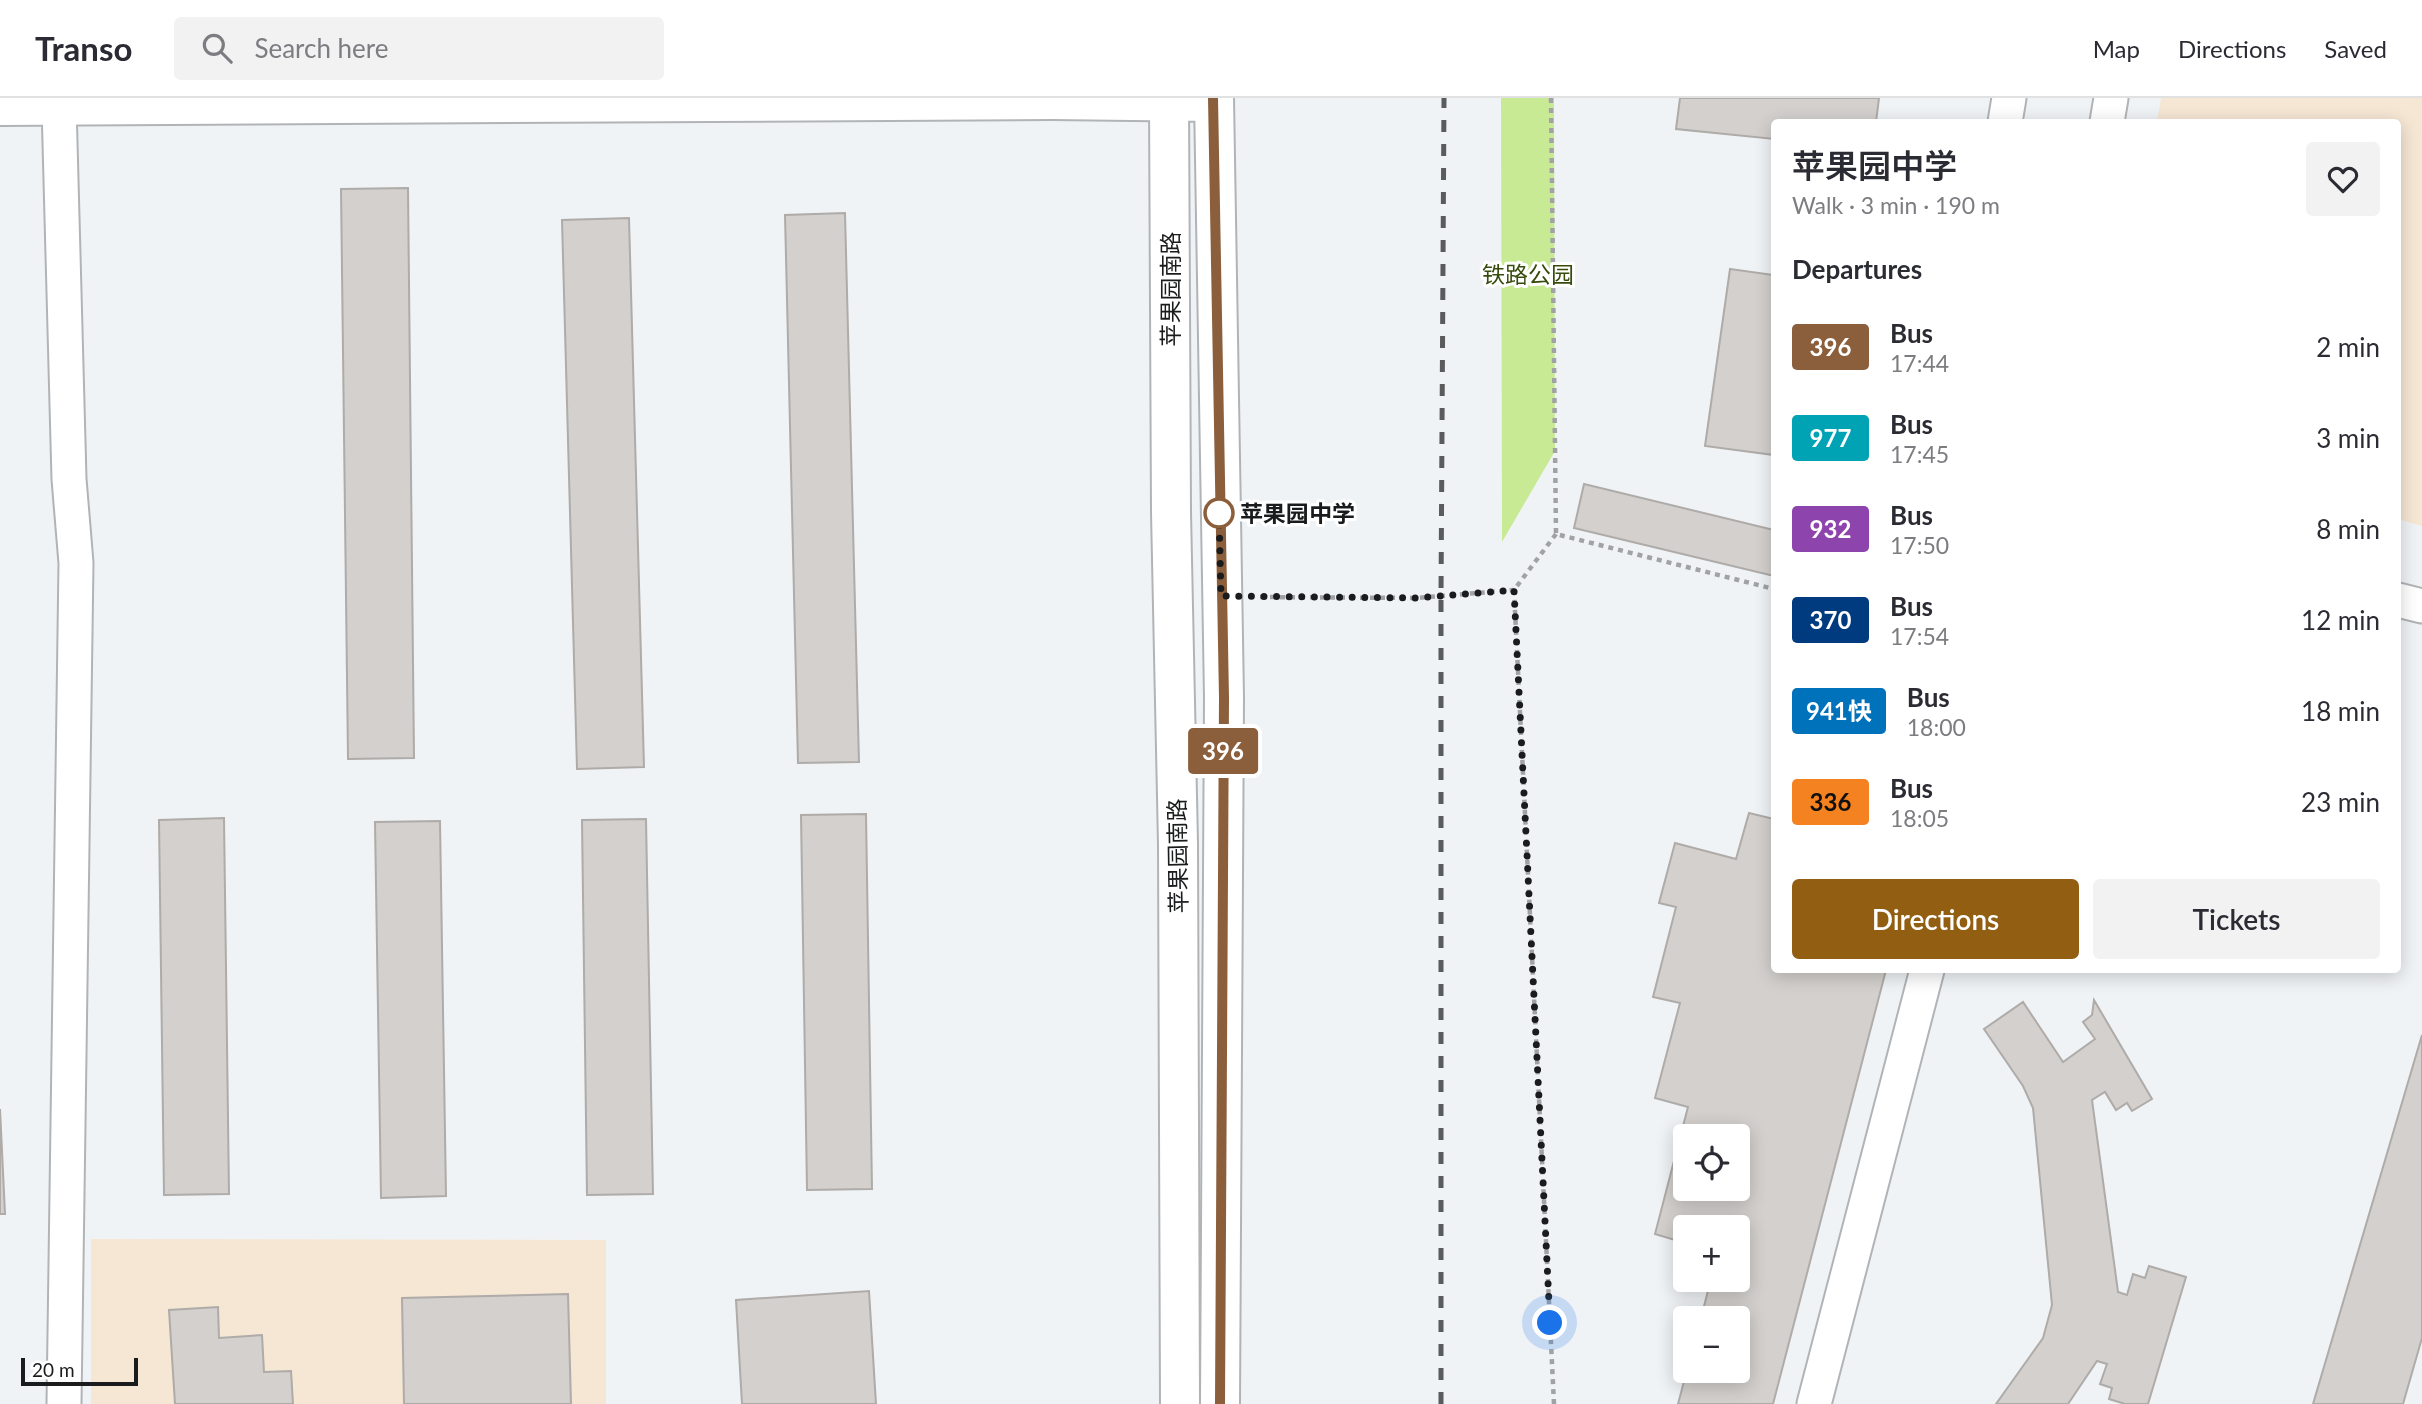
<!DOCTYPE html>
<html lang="en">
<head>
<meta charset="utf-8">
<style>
	:root { --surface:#fff; --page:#f2f2f3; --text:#2b2b33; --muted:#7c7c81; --line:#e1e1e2; --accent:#925e12 }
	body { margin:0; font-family:Lato,"Noto Sans SC",sans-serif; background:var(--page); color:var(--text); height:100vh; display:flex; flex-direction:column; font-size:26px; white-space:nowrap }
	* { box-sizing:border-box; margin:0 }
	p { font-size:23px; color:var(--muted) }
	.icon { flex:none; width:38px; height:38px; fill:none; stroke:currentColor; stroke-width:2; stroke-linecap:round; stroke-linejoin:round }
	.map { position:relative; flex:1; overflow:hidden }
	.details { position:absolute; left:1771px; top:21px; width:630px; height:854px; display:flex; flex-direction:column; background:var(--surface); border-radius:7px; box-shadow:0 4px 18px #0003 }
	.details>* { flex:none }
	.badge { padding:0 14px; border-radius:5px; font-size:24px; line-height:46px }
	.fabs { position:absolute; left:1673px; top:1026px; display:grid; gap:14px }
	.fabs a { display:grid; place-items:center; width:77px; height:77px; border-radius:7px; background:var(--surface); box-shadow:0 4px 18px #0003; font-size:35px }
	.scale { position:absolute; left:21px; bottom:18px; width:117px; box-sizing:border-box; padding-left:7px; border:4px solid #1a1b1c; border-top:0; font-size:19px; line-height:24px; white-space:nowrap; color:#1a1b1c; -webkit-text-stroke:5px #fff; paint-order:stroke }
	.you { position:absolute; width:35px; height:35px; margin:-18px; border:5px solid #fff; border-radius:50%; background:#1a73e8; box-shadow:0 0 0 10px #1a73e833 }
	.map>.badge { position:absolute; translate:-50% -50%; box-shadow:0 0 0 4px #fff }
	h2 { padding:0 21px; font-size:26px; line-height:63px }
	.round { display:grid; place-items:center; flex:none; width:74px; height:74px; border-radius:7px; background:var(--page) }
	.headline { display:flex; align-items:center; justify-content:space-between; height:119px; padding:0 21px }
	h1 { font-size:33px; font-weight:600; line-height:52px }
	.primary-button { display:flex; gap:14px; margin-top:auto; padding:14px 21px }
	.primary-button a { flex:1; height:80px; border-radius:7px; background:var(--accent); color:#fff; font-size:28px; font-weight:600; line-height:80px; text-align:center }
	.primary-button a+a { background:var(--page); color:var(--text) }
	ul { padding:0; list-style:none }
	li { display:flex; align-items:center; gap:21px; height:91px; padding:0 21px }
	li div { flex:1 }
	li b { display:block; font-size:26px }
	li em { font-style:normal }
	li .badge { min-width:77px; font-weight:700; text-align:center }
	header { display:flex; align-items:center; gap:42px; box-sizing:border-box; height:98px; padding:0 35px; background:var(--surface); border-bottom:2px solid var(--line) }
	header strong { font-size:33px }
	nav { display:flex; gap:38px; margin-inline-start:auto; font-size:24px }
	.search { width:490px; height:63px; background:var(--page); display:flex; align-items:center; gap:18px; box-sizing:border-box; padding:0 24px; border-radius:7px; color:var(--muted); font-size:26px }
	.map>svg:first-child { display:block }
</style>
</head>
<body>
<header>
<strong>Transo</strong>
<div class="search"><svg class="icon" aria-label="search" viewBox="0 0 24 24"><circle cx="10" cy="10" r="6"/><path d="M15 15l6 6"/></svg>Search here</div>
<nav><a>Map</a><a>Directions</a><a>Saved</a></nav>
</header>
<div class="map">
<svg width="2422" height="1306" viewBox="0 0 2422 1306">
	<rect width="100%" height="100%" fill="#f0f3f6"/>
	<g fill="#f6e6d4">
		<path d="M 2161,0 L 2422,0 L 2422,428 L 2398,421 L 2398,24 L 2157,24 Z"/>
		<path d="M 91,1141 L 606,1142 L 606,1306 L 91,1306 Z"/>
	</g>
	<path fill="#c8ea95" d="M 1501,0 L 1554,0 L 1555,353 L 1502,444 Z"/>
	<g fill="#d3d0cd" stroke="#aeaba8" stroke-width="2" fill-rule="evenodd">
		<path d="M 1680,0 L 1879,0 L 1876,24 L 1774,24 L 1774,41 L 1676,31 Z"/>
		<path d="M 408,90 L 414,660 L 348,661 L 341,91 Z"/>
		<path d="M 845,115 L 859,664 L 798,665 L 785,117 Z"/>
		<path d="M 629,120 L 644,669 L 577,671 L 562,122 Z"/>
		<path d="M 1730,171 L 1774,177 L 1774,357 L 1705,348 Z"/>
		<path d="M 1584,386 L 1774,432 L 1774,478 L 1574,430 Z"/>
		<path d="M 1749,715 L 1774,721 L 1774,872 L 1886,872 L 1773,1306 L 1678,1306 L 1687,1272 L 1738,1272 L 1738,1220 L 1701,1220 L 1711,1181 L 1738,1181 L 1738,1129 L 1685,1129 L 1685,1145 L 1655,1136 L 1688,1009 L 1655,1000 L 1680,905 L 1653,899 L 1676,809 L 1659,805 L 1675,745 L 1736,761 ZM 1685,1038 L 1738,1038 L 1738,1090 L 1685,1090 Z"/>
		<path d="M 866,716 L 872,1091 L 807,1092 L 801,717 Z"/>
		<path d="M 224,720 L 229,1096 L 164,1097 L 159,722 Z"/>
		<path d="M 646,721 L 653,1096 L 587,1097 L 582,722 Z"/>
		<path d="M 440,723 L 446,1098 L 381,1100 L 375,724 Z"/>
		<path d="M 2094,902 L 2152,1001 L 2132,1013 L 2127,1005 L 2116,1012 L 2105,994 L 2092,1002 L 2118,1194 L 2127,1197 L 2133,1176 L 2145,1180 L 2149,1168 L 2186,1179 L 2148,1306 L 2125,1306 L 2109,1301 L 2112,1290 L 2100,1286 L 2107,1266 L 2097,1263 L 2068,1306 L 1996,1306 L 2043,1240 L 2052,1207 L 2033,1010 L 2023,988 L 1984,931 L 2023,904 L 2063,964 L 2095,941 L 2083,924 L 2092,917 Z"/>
		<path d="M 2422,937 L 2422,1240 L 2403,1306 L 2313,1306 Z"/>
		<path d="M 0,1011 L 5,1116 L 0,1116 Z"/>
		<path d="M 869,1193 L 876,1306 L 742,1306 L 736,1202 Z"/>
		<path d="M 568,1196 L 571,1306 L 404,1306 L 402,1200 Z"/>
		<path d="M 218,1209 L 219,1240 L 262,1237 L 264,1274 L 291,1273 L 293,1306 L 175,1306 L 169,1212 Z"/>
	</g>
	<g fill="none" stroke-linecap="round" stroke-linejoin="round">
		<defs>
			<g id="minor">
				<path d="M 59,7 L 69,381 L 76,465 L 64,1306"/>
				<path d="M 2005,24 L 2009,0"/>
				<path d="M 2107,24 L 2111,0"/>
				<path d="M 2398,502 L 2422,508"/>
				<path d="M 1814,1306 L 1927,872"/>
			</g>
			<path id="tertiary" d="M 0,8 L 1052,2 L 1213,4"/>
			<g id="secondary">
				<path d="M 1169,0 L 1171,414 L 1178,746 L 1180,1306"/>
				<path d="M 1214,0 L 1224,600 L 1220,1306"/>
			</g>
		</defs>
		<use href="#minor" stroke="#b1b4b7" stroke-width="37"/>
		<use href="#tertiary" stroke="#b1b4b7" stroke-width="42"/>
		<use href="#secondary" stroke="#b1b4b7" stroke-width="42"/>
		<g stroke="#a0a2a4" stroke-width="4.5" stroke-dasharray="5 5" stroke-linecap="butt">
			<path d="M 1551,0 L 1556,436 L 1774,491"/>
			<path d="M 1260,499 L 1416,500 L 1514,492"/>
			<path d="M 1554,1306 L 1514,492 L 1556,436"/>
		</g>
		<use href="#minor" stroke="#fff" stroke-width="33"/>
		<use href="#tertiary" stroke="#fff" stroke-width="38"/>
		<use href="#secondary" stroke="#fff" stroke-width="38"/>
		<path stroke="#5a5b5d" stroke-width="5" stroke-dasharray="12 12" stroke-linecap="butt" d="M 1441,1306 L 1441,499 L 1444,0"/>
	</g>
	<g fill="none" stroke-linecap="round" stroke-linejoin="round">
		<defs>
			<path id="line" d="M 1213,0 L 1224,600 L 1220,1306"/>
		</defs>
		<use href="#line" stroke="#fff" stroke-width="16"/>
		<use href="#line" stroke="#8b5e3c" stroke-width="10"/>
		<path stroke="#1a1b1c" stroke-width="7" stroke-dasharray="0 12.6" d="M 1219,415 L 1221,498 L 1416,500 L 1514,492 L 1550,1225"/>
	</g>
	<circle fill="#fff" stroke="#8b5e3c" stroke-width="3.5" cx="1219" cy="415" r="14"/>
	<g text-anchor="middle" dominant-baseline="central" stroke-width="6" stroke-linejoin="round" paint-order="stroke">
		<g font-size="23" fill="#374b0d" stroke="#fff">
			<text x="1528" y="176">铁路公园</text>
		</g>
		<g font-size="23" fill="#1a1b1c" stroke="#fff">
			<text transform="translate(1170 191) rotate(-90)">苹果园南路</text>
			<text transform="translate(1177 758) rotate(-91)">苹果园南路</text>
		</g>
		<g font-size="23" font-weight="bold" fill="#1a1b1c" stroke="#fff" text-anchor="start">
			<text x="1240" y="415">苹果园中学</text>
		</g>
	</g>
</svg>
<div class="fabs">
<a><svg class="icon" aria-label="locate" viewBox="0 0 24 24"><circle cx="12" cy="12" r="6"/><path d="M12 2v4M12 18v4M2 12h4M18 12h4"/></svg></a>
<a>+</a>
<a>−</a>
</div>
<div class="scale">20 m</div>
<div class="you" style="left:1550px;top:1225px"></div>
<b class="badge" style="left:1223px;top:653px;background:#8b5e3c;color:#fff">396</b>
<section class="details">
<div class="headline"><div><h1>苹果园中学</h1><p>Walk · 3 min · 190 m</p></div><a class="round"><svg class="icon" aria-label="heart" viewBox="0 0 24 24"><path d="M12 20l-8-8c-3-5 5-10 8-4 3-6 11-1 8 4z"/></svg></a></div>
<h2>Departures</h2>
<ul>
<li><span class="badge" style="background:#8b5e3c;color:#fff">396</span><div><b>Bus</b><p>17:44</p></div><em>2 min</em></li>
<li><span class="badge" style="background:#00a3b4;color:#fff">977</span><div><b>Bus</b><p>17:45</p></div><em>3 min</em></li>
<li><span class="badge" style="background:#8e44ad;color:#fff">932</span><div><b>Bus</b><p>17:50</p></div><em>8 min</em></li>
<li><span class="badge" style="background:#003b80;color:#fff">370</span><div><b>Bus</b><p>17:54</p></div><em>12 min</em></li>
<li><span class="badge" style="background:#0072bc;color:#fff">941快</span><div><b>Bus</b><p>18:00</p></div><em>18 min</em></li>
<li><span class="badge" style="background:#f58220;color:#111">336</span><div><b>Bus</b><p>18:05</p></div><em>23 min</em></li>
</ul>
<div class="primary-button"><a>Directions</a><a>Tickets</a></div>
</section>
</div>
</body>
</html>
